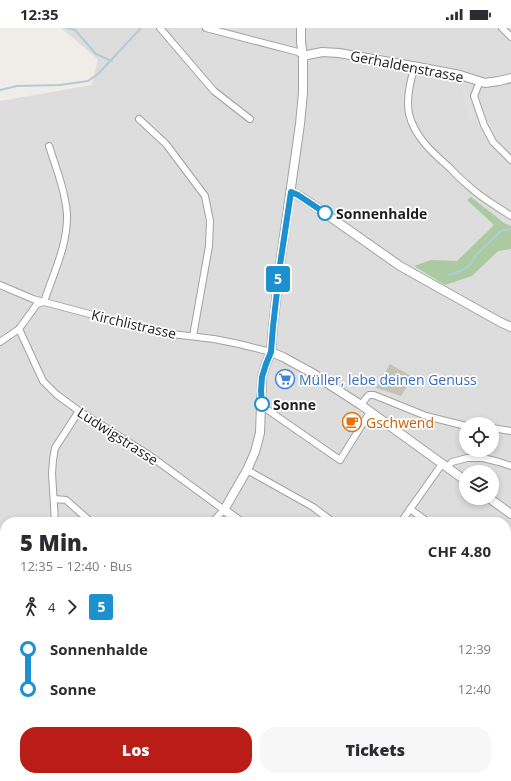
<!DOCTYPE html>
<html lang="de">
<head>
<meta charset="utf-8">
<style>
	:root { --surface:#fff; --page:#f7f7f7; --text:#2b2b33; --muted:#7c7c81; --accent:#ba1d17 }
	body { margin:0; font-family:"Open Sans",sans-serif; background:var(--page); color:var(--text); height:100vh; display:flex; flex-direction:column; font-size:15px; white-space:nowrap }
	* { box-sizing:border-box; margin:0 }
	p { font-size:13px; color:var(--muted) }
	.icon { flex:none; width:22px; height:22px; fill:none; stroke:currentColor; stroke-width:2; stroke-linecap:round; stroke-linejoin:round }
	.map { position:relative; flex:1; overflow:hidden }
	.sheet { position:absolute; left:0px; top:489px; width:511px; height:264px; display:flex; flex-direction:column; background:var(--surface); border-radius:16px 16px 0 0; box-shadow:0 2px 6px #0003 }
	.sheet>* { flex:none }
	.badge { padding:0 8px; border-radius:3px; font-size:14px; line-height:26px }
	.tools { position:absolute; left:459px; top:389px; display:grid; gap:8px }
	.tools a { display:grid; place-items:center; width:40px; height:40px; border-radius:50%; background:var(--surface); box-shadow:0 2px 6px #0003; font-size:20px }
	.map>.badge { position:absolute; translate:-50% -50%; box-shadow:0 0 0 2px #fff }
	.legs { display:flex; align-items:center; gap:6px; height:44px; padding:0 20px; font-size:13px }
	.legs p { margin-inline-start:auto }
	.head { display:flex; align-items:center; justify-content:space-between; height:68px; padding:0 20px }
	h1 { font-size:22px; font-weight:800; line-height:30px }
	.primary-button { display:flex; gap:8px; margin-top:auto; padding:8px 20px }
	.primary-button a { flex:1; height:46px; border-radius:16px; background:var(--accent); color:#fff; font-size:16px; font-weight:800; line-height:46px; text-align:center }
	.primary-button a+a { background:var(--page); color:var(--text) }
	ul { padding:0 20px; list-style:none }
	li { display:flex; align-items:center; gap:14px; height:40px; font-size:15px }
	li i { display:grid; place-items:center; width:6px; height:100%; margin:0 5px; background:currentColor }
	li i::after { content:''; width:10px; height:10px; margin:-5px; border:3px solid; border-radius:50%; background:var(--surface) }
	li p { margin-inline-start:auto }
	li:first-child i { background:linear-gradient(#0000 50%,currentColor 0) }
	li:last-child i { background:linear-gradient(currentColor 50%,#0000 0) }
	.status { display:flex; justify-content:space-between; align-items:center; height:28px; padding:0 20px; background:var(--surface); direction:ltr }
	.status svg { height:11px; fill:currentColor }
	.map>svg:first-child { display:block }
</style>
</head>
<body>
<div class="status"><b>12:35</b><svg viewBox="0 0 49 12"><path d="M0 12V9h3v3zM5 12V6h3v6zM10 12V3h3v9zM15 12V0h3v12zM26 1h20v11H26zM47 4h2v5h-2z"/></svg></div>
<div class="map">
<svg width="511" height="753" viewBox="0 0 511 753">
	<rect width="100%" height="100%" fill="#f0ede8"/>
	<g fill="#dedddd" fill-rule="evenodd">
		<path d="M 61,0 L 511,0 L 511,753 L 460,753 L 458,748 L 506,748 L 506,494 L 5,494 L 5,748 L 367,748 L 365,753 L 0,753 L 0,73 L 92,57 L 98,31 ZM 466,396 L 492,396 L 492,422 L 466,422 ZM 466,444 L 492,444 L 492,470 L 466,470 Z"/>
		<path d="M 382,748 L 427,748 L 425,753 L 390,753 Z"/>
	</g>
	<path fill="#c3c3b4" d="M 390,336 L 413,349 L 401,368 L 376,360 Z"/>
	<path fill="#accaa1" d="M 471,169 L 504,195 L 511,198 L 511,221 L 498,223 L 472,248 L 445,257 L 414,238 L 431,232 L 457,233 L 494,197 L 467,172 Z"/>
	<path fill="#e0e0e0" d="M 467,61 L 475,91 L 469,93 L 462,63 Z"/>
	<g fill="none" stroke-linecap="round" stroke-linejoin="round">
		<g stroke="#aecdd8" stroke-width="2">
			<path d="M 67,0 L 75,2 L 96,26 L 112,33"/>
			<path d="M 0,62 L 17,58 L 60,57 L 88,53 L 98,46 L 141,0"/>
			<path d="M 449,247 L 461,243 L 471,236 L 475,228 L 500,204 L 503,202 L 511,201"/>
		</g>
		<defs>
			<g id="minor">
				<path d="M 160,0 L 214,63 L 250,91"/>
				<path d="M 206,0 L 298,24 L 303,28"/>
				<path d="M 502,0 L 511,9"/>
				<path d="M 415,38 C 410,53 406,70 409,86 C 415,110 434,126 451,141 C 457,148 464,154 471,160 C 483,171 498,179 511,188"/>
				<path d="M 480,53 L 474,68 L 484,97 L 493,114 L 511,132"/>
				<path d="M 139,91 L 166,116 L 205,168 L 210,193 L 209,218 L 193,308"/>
				<path d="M 0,257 L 33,271 L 142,300 L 172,306 L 214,311 L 239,316 L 271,324"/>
				<path d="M 19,301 L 43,353 L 56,366 L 79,383 L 149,427 L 224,482 L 212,494"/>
				<path d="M 0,314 L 19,301 L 37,276 L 44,274 C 53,246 68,217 67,186 C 65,162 56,140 49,118"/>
				<path d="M 361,377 L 366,370 L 369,367 L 374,367 L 426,388 L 466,398"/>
				<path d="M 262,378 L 340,432 L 370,384"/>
				<path d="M 492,400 L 511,403"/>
				<path d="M 447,439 L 452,434 L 467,430 L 483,430 L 499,434 L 511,438"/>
				<path d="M 247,442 L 313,479 L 333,494"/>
				<path d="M 54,471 L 66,472 L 91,494"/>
				<path d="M 410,481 L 428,494"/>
				<path d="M 55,494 L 52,445 L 53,432 L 55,420 L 79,383"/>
				<path d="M 401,494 L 442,436"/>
				<path d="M 0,537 L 5,536"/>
				<path d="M 506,550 L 511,554"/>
				<path d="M 0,597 L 5,619"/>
				<path d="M 60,753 L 64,748"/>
				<path d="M 152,753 L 153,748"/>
			</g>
			<g id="tertiary">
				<path d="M 303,28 L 322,24 L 339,25 L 418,39 L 460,47 L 485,55 L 499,53 L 511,50"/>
				<path d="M 291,164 L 298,167 L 309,174 L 400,238 L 416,247 L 500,294 L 511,299"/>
				<path d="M 271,324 L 283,329 L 314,346 L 333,359 L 361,377 L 466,453"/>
				<path d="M 489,470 L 511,486"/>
				<path d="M 241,494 L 224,482 L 247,442 L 255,424 L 260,405 L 262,349 L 266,336 L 271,324 L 273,299 L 280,237 L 300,96 L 303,65 L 303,28 L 301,14 L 301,0"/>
				<path d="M 506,582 L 511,581"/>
			</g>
		</defs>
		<use href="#minor" stroke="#a1a1a1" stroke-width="8"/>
		<use href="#tertiary" stroke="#a1a1a1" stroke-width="10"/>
		<use href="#minor" stroke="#fff" stroke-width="6"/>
		<use href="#tertiary" stroke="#fff" stroke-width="8"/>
	</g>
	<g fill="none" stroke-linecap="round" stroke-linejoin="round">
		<defs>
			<path id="line-1" d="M 262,376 L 261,363 L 262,349 L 266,336 L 271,324 L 273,299 L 280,237 L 291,164 L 298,167 L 325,185"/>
		</defs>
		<use href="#line-1" stroke="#fff" stroke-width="9"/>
		<use href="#line-1" stroke="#1d90d0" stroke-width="6"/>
	</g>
	<defs>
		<symbol id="supermarket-ring" viewBox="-11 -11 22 22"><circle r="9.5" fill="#fff" stroke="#3f7fe0" stroke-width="1.5"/><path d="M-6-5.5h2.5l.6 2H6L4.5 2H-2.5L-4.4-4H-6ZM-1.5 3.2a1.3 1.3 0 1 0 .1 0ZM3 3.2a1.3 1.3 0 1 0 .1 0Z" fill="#3f7fe0"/></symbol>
		<symbol id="cafe-ring" viewBox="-11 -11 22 22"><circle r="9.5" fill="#fff" stroke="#e8710a" stroke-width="1.5"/><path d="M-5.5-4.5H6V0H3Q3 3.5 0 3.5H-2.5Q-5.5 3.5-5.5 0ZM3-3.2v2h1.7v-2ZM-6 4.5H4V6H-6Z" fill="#e8710a"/></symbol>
	</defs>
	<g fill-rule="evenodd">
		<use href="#supermarket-ring" x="274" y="340" width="22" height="22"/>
		<use href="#cafe-ring" x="341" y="383" width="22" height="22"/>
	</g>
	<g fill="#fff" stroke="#1d90d0" stroke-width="2">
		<circle cx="325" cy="185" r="7"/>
		<circle cx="262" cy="376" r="7"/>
	</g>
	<g text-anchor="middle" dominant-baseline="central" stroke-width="3.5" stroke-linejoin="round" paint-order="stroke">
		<g font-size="14" fill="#202020" stroke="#fff">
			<text transform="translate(407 38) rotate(11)">Gerhaldenstrasse</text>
			<text transform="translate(134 296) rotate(13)">Kirchlistrasse</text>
			<text transform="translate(118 408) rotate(33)">Ludwigstrasse</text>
		</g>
		<g font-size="14" font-weight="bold" fill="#202020" stroke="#fff" text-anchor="start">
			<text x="336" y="185">Sonnenhalde</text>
			<text x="273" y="376">Sonne</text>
		</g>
		<g font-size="14" fill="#366cbe" stroke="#fff" text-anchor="start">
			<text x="299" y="351">Müller, lebe deinen Genuss</text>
		</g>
		<g font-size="14" fill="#c56008" stroke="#fff" text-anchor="start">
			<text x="366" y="394">Gschwend</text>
		</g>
	</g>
</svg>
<div class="tools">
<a><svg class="icon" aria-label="locate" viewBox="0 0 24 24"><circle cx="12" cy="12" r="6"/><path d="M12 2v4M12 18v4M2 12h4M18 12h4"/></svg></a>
<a><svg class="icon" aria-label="layers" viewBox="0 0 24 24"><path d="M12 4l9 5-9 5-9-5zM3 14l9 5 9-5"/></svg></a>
</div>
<b class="badge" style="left:278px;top:251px;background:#1d90d0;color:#fff">5</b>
<section class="sheet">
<div class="head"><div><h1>5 Min.</h1><p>12:35 – 12:40 · Bus</p></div><b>CHF 4.80</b></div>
<div class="legs"><svg class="icon" aria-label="walk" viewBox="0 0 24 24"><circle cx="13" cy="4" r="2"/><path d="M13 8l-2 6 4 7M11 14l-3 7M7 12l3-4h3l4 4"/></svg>4<svg class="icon" aria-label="forward" viewBox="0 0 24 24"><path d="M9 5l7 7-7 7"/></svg><b class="badge" style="background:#1d90d0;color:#fff">5</b></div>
<ul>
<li><i style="color:#1d90d0"></i><b>Sonnenhalde</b><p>12:39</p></li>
<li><i style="color:#1d90d0"></i><b>Sonne</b><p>12:40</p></li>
</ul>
<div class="primary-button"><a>Los</a><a>Tickets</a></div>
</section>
</div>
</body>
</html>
